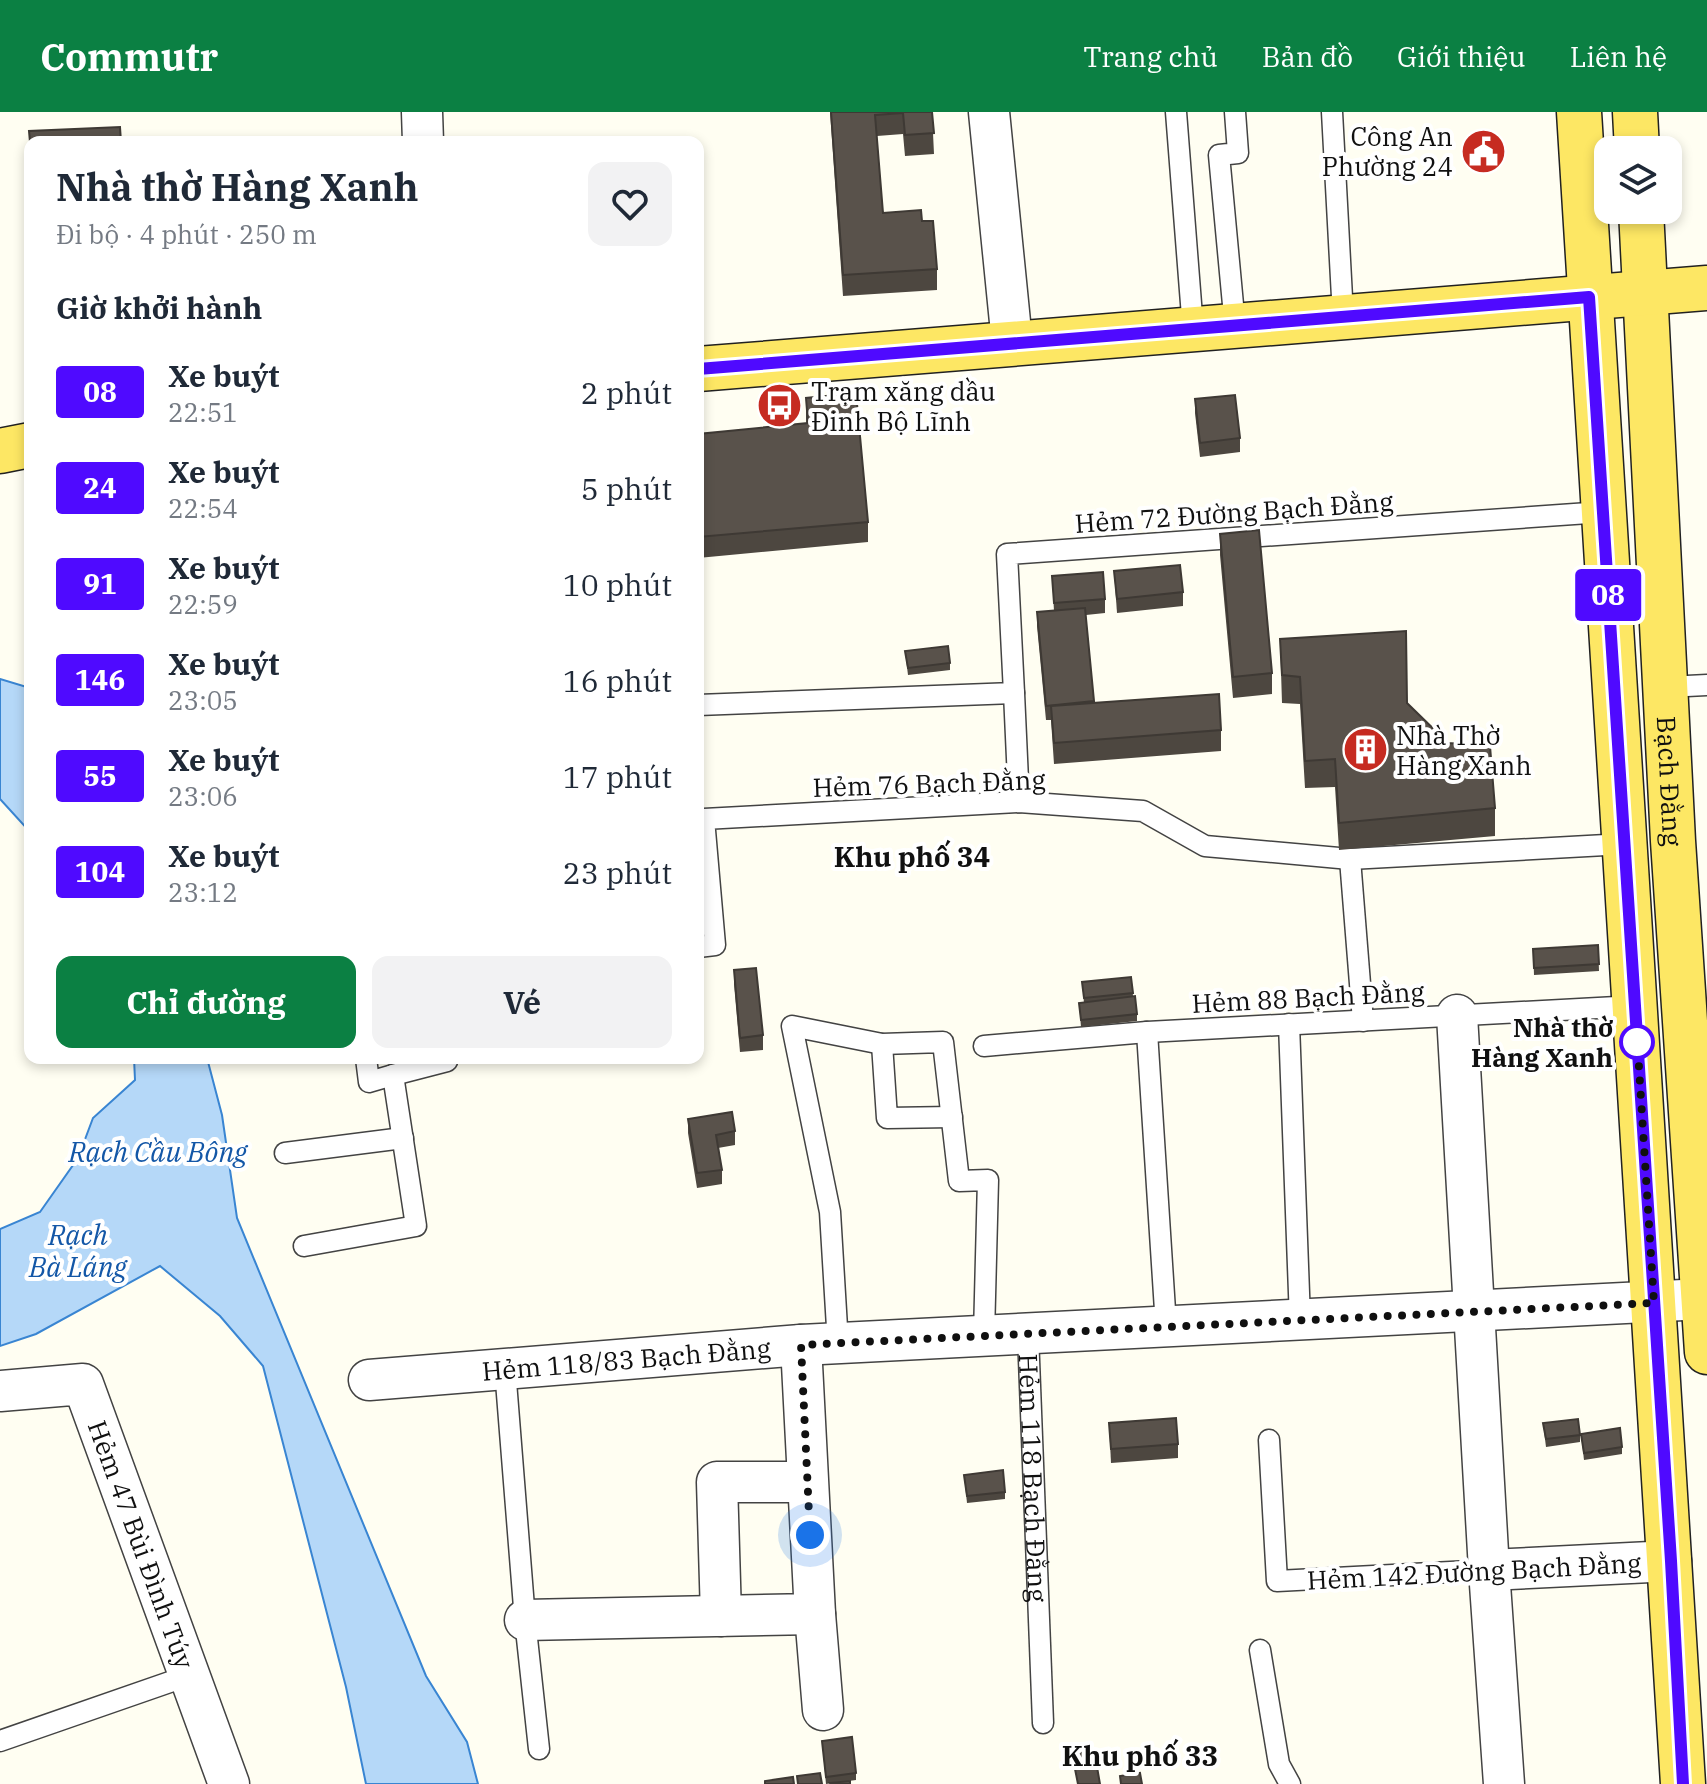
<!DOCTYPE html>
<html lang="vi">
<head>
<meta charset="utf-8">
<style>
	:root { --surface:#fff; --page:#f2f2f3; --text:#1f2937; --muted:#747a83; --accent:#0b8043 }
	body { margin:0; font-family:"IBM Plex Serif",serif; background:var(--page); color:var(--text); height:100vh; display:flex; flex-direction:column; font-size:30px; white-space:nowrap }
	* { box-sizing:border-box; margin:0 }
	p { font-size:26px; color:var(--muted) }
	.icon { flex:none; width:44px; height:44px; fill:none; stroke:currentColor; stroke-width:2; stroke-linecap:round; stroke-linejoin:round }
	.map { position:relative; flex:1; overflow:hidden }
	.side { position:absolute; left:24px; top:24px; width:680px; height:928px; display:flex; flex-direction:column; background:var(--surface); border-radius:16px; box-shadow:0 4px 12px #0003 }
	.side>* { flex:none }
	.badge { padding:0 16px; border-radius:6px; font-size:28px; line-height:52px }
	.controls { position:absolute; left:1594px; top:24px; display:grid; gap:16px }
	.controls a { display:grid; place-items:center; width:88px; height:88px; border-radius:16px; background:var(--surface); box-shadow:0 4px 12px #0003; font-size:40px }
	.you { position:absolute; width:40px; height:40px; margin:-20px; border:6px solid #fff; border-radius:50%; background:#1a73e8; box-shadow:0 0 0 12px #1a73e833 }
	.map>.badge { position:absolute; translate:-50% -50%; box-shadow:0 0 0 4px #fff }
	h2 { padding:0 32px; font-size:30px; line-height:72px }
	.round { display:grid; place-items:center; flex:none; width:84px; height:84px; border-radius:16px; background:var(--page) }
	.summary { display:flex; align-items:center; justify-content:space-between; height:136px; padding:0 32px }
	h1 { font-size:38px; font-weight:700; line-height:60px }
	.action { display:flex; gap:16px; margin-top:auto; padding:16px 32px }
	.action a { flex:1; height:92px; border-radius:16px; background:var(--accent); color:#fff; font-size:32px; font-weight:700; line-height:92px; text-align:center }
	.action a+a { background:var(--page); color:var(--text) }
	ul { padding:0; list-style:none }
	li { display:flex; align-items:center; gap:24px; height:96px; padding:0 32px }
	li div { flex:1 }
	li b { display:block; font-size:30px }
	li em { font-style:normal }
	li .badge { min-width:88px; font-weight:700; text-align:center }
	header { display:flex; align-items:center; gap:48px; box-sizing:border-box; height:112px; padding:0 40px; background:var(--accent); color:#fff }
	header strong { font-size:38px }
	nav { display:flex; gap:44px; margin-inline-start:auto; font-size:28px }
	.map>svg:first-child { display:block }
</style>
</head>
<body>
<header>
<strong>Commutr</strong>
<nav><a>Trang chủ</a><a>Bản đồ</a><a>Giới thiệu</a><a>Liên hệ</a></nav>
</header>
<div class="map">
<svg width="1707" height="1672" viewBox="0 0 1707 1672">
	<rect width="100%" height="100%" fill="#fffef2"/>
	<g fill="#b5d8f8" stroke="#3985d2" stroke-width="2">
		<path d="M 0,567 L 30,576 L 30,720 L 0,687 Z"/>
		<path d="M 134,946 L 207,946 L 222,1003 L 237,1106 L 426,1564 L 467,1630 L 478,1672 L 366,1672 L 346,1575 L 263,1254 L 220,1204 L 160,1154 L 36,1222 L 0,1234 L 0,1117 L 40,1100 L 78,1046 L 93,1006 L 135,968 Z"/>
	</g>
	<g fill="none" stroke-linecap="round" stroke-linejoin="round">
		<defs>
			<g id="service">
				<path d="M 1176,0 L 1193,217"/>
				<path d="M 1332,0 L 1343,204"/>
				<path d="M 1235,214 L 1219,43 L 1238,41 L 1235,0"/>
				<path d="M 1667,575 L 1707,573"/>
				<path d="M 1014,581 L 1019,690"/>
				<path d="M 698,593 L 1014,581 L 1007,442 L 1603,400"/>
				<path d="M 1350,747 L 1363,909"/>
				<path d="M 698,835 L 715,833 L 704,707 L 1019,690 L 1143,699 L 1205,734 L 1350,747 L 1624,732"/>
				<path d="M 1289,912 L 1300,1208"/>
				<path d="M 1147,920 L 1166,1214"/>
				<path d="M 882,932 L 887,1006 L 952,1005"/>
				<path d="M 984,934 L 1147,920 L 1635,894"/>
				<path d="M 366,946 L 369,970 L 393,963"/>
				<path d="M 285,1041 L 403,1026"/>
				<path d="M 304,1134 L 416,1114 L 393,963 L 447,949 L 447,946"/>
				<path id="s1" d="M 1028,1222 L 1043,1611"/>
				<path d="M 838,1232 L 830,1100 L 792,914 L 882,932 L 943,930 L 959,1069 L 988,1068 L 984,1223"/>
				<path d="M 505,1257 L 525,1508 L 539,1637"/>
				<path d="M 1269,1328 L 1277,1469 L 1489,1458"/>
				<path d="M 1260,1538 L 1279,1652 L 1290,1672"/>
				<path d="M 0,1629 L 190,1563"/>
			</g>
			<g id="minor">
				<path d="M 422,0 L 423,30"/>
				<path d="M 989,0 L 1012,230"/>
				<path d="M 1457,903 L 1489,1458 L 1504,1672"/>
				<path id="s2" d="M 369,1268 L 801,1233 L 1703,1187"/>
				<path id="s3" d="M 0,1279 L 83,1272 L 229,1672"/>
				<path d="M 1489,1458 L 1671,1449"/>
				<path d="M 815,1502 L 823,1598"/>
				<path d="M 721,1504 L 717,1370 L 807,1370"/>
				<path d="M 525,1508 L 815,1502 L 801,1233"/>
			</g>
			<g id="primary">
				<path d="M 1579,0 L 1683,1672"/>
				<path d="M 1635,0 L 1637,38"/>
				<path id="s4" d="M 1641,98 L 1673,729 L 1707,1240"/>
				<path d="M 698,257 L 1707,176"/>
				<path d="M 0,339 L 30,333"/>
			</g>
		</defs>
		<use href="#service" stroke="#434343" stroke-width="23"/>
		<use href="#minor" stroke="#434343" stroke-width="43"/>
		<use href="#primary" stroke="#212121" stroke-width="47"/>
		<use href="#service" stroke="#fff" stroke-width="20"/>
		<use href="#minor" stroke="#fff" stroke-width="40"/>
		<use href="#primary" stroke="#fde764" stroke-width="44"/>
	</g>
	<g fill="#4d4740">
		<path d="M 830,0 L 932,0 L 934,42 L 905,44 L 903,22 L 877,24 L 883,101 L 922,109 L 937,157 L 937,178 L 843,184 Z"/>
		<path d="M 29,19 L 30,30 L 30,57 L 29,47 Z"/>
		<path d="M 806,286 L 868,410 L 868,430 L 698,446 L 698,322 L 806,312 Z"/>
		<path d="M 1195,287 L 1240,326 L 1240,340 L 1200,345 L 1195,301 Z"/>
		<path d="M 1220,422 L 1272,561 L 1272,582 L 1233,586 L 1220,443 Z"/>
		<path d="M 1114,459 L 1183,480 L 1183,494 L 1117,501 Z"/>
		<path d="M 1052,464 L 1105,487 L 1105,501 L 1086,503 L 1094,591 L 1221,618 L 1221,639 L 1054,652 L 1051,608 L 1046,608 L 1037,514 L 1037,500 L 1054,499 Z"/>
		<path d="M 1280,527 L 1407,591 L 1495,696 L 1495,724 L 1339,738 L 1335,675 L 1305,676 L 1300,592 L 1282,591 Z"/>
		<path d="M 905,539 L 950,551 L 950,558 L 908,563 Z"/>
		<path d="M 1598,833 L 1599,859 L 1534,863 L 1533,837 Z"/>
		<path d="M 734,858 L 763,923 L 763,938 L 740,940 L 734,872 Z"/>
		<path d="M 1131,865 L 1133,884 L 1137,902 L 1137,909 L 1081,915 L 1079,891 L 1084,891 L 1082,870 Z"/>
		<path d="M 688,1007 L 735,1019 L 735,1033 L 718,1036 L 722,1058 L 722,1072 L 697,1076 L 688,1021 Z"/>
		<path d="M 1109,1311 L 1178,1332 L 1178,1346 L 1111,1351 Z"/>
		<path d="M 1543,1311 L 1580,1323 L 1580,1330 L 1546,1335 Z"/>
		<path d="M 1581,1322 L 1622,1335 L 1622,1342 L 1584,1348 Z"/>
		<path d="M 964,1363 L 1005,1380 L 1005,1387 L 967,1391 Z"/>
		<path d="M 822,1629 L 856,1661 L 856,1668 L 826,1672 Z"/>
	</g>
	<g fill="#59524b" stroke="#3e3934" stroke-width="2">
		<path d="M 831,0 L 932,0 L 934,21 L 905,23 L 903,1 L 875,3 L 883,101 L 921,98 L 922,109 L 933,109 L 937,157 L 843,163 Z"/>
		<path d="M 120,15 L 121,30 L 30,30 L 29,19 Z"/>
		<path d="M 856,281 L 868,410 L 698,425 L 698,322 L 808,311 L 806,286 Z"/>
		<path d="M 1235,283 L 1240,326 L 1200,331 L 1195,287 Z"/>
		<path d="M 1259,418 L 1272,561 L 1233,565 L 1220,422 Z"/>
		<path d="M 1180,453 L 1183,480 L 1117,487 L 1114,459 Z"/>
		<path d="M 1103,460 L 1105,487 L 1054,491 L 1052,464 Z"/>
		<path d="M 1085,496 L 1094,589 L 1046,594 L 1037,500 Z"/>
		<path d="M 1406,519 L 1407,591 L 1448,631 L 1490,634 L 1495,696 L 1339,711 L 1335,647 L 1305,649 L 1300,565 L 1282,563 L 1280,527 Z"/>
		<path d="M 948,534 L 950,551 L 908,556 L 905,539 Z"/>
		<path d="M 1219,582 L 1221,618 L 1054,631 L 1051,594 Z"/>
		<path d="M 1598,833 L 1599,852 L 1534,856 L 1533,837 Z"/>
		<path d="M 756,856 L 763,923 L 740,926 L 734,858 Z"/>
		<path d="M 1131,865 L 1133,881 L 1084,886 L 1082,870 Z"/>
		<path d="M 1135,884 L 1137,902 L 1081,908 L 1079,891 Z"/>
		<path d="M 732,1000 L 735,1019 L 716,1023 L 722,1058 L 697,1061 L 688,1007 Z"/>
		<path d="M 1176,1306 L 1178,1332 L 1111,1337 L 1109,1311 Z"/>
		<path d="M 1578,1307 L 1580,1323 L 1546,1327 L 1543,1311 Z"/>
		<path d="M 1620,1316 L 1622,1335 L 1584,1341 L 1581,1322 Z"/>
		<path d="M 1003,1358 L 1005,1380 L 967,1384 L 964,1363 Z"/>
		<path d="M 852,1625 L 856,1661 L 826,1665 L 822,1629 Z"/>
		<path d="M 1094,1638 L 1100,1672 L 1078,1672 L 1072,1642 Z"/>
		<path d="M 820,1661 L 822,1672 L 798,1672 L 797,1664 Z"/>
		<path d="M 1140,1661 L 1142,1672 L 1121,1672 L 1120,1664 Z"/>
		<path d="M 793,1665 L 794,1672 L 765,1672 L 765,1669 Z"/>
		<path d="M 850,1669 L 850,1672 L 831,1672 L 830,1671 Z"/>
	</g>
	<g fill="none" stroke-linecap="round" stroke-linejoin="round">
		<defs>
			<path id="line" d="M 698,257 L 1589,185 L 1671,1449 L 1683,1672"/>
		</defs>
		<use href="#line" stroke="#fff" stroke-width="18"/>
		<use href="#line" stroke="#4f0aff" stroke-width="12"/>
		<path stroke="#101010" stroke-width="8" stroke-dasharray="0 14.4" d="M 810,1423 L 801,1233 L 1654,1191 L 1637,924 L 1637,930"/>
	</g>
	<defs>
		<symbol id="civic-disc" viewBox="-11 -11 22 22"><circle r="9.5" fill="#c62b21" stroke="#fff"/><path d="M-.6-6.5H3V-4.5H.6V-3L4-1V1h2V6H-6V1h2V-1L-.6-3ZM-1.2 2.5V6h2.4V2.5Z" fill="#fff"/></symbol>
		<symbol id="bus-disc" viewBox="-11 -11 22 22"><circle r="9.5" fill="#c62b21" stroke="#fff"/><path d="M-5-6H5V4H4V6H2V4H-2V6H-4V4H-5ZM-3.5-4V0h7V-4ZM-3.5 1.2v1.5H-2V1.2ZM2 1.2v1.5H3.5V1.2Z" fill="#fff"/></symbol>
		<symbol id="building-disc" viewBox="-11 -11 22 22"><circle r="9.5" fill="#c62b21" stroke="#fff"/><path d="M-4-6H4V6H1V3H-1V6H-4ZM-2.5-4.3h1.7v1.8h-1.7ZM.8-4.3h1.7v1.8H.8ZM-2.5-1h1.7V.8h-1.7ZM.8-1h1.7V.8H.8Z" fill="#fff"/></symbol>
	</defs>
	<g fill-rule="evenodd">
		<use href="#civic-disc" x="1458" y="14" width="51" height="51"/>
		<use href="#bus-disc" x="754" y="268" width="51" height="51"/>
		<use href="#building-disc" x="1340" y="612" width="51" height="51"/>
	</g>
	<circle fill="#fff" stroke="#4f0aff" stroke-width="4" cx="1637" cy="930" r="16"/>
	<g text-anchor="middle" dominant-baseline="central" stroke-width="8" stroke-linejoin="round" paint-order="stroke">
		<g font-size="26" fill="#101010" stroke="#fff" text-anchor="start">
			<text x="1453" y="24" text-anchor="end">Công An<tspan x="1453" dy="30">Phường 24</tspan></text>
			<text x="811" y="279">Trạm xăng dầu<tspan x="811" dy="30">Đinh Bộ Lĩnh</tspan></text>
			<text x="1396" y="623">Nhà Thờ<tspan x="1396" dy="30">Hàng Xanh</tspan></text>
		</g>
		<g font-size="26" fill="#101010" stroke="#fff">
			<text transform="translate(1234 400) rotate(-4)">Hẻm 72 Đường Bạch Đằng</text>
			<text stroke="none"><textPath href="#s4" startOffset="572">Bạch Đằng</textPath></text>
			<text transform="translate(929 671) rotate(-2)">Hẻm 76 Bạch Đằng</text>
			<text transform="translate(1308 885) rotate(-3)">Hẻm 88 Bạch Đằng</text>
			<text stroke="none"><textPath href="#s2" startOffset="258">Hẻm 118/83 Bạch Đằng</textPath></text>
			<text stroke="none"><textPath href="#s1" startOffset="144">Hẻm 118 Bạch Đằng</textPath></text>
			<text stroke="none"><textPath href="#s3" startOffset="254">Hẻm 47 Bùi Đình Túy</textPath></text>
			<text transform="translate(1474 1459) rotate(-3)">Hẻm 142 Đường Bạch Đằng</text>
		</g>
		<g font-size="26" font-weight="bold" fill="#101010" stroke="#fff" text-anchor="end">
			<text x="1613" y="915">Nhà thờ<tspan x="1613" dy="30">Hàng Xanh</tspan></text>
		</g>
		<g font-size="28" font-weight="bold" fill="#101010" stroke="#fff">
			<text x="912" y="744">Khu phố 34</text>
			<text x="1140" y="1643">Khu phố 33</text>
		</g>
		<g font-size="28" font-style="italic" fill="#1357a7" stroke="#fff">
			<text x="158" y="1039">Rạch Cầu Bông</text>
			<text x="78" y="1122">Rạch<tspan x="78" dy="32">Bà Láng</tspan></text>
		</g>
	</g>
</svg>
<div class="controls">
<a><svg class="icon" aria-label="layers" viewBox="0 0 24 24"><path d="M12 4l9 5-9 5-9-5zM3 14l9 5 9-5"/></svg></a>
</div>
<div class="you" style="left:810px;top:1423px"></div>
<b class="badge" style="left:1608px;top:483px;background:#4f0aff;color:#fff">08</b>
<section class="side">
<div class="summary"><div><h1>Nhà thờ Hàng Xanh</h1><p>Đi bộ · 4 phút · 250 m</p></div><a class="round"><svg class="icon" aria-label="heart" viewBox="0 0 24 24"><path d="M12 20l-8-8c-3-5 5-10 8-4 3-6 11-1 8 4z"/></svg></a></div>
<h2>Giờ khởi hành</h2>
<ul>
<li><span class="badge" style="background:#4f0aff;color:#fff">08</span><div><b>Xe buýt</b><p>22:51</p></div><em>2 phút</em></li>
<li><span class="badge" style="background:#4f0aff;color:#fff">24</span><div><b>Xe buýt</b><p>22:54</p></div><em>5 phút</em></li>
<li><span class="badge" style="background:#4f0aff;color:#fff">91</span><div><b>Xe buýt</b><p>22:59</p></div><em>10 phút</em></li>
<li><span class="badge" style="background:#4f0aff;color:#fff">146</span><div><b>Xe buýt</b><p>23:05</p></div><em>16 phút</em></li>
<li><span class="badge" style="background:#4f0aff;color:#fff">55</span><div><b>Xe buýt</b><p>23:06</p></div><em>17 phút</em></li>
<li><span class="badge" style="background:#4f0aff;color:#fff">104</span><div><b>Xe buýt</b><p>23:12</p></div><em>23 phút</em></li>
</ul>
<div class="action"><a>Chỉ đường</a><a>Vé</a></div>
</section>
</div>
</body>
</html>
